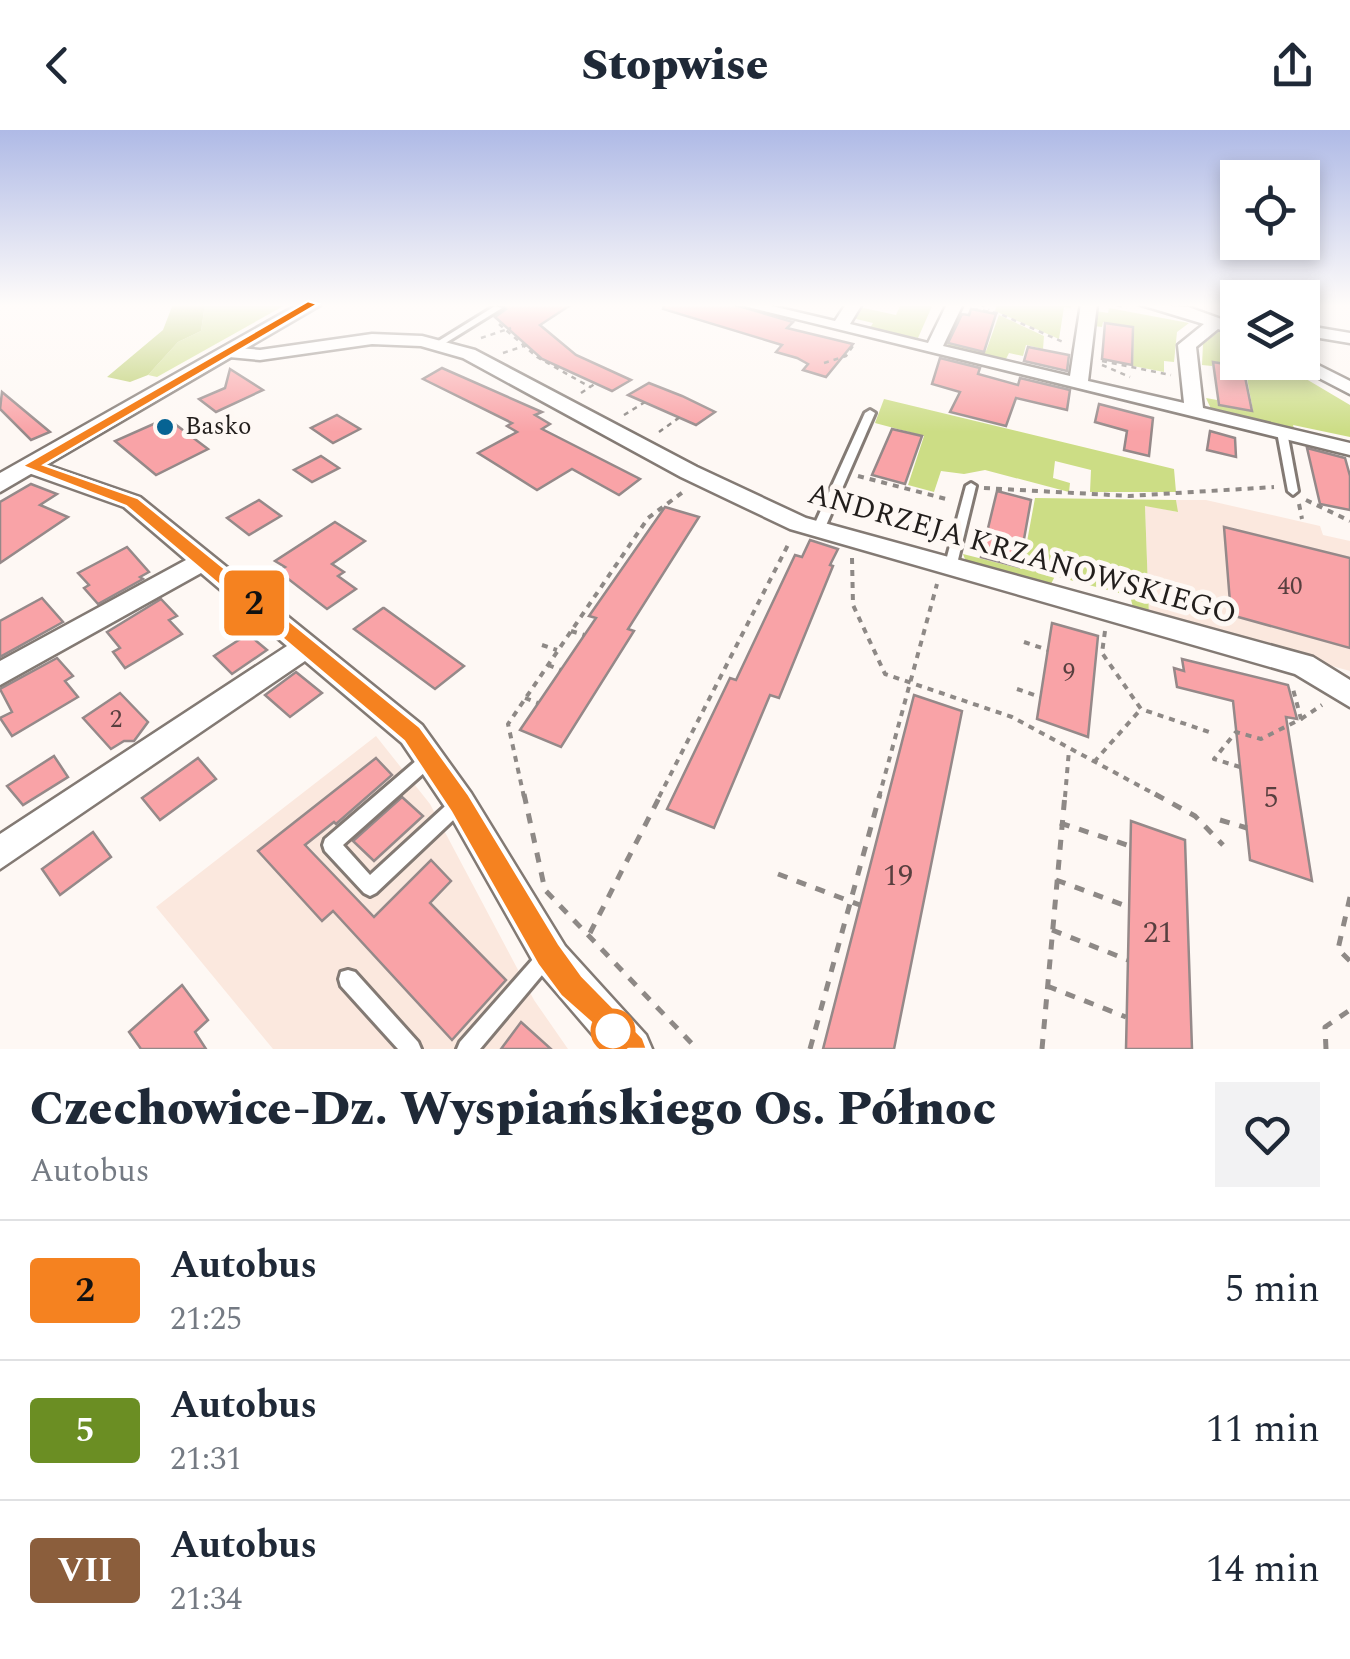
<!DOCTYPE html>
<html lang="pl">
<head>
<meta charset="utf-8">
<style>
	:root { --surface:#fff; --page:#f2f2f3; --text:#1f2937; --muted:#747a83; --line:#e0e1e3 }
	body { margin:0; font-family:Spectral,serif; background:var(--page); color:var(--text); height:100vh; display:flex; flex-direction:column; font-size:38px; white-space:nowrap }
	* { box-sizing:border-box; margin:0 }
	p { font-size:32px; color:var(--muted) }
	.icon { flex:none; width:55px; height:55px; fill:none; stroke:currentColor; stroke-width:2; stroke-linecap:round; stroke-linejoin:round }
	.map { position:relative; height:919px; overflow:hidden }
	.drawer { display:flex; flex-direction:column; background:var(--surface); flex:1 }
	.drawer>* { flex:none }
	.badge { padding:0 20px; border-radius:8px; font-size:35px; line-height:65px }
	.tools { position:absolute; left:1220px; top:30px; display:grid; gap:20px }
	.tools a { display:grid; place-items:center; width:100px; height:100px; border-radius:0px; background:var(--surface); box-shadow:0 5px 15px #0003; font-size:50px }
	.map>.badge { position:absolute; translate:-50% -50%; box-shadow:0 0 0 5px #fff }
	.round { display:grid; place-items:center; flex:none; width:105px; height:105px; border-radius:0px; background:var(--page) }
	.head { display:flex; align-items:center; justify-content:space-between; height:170px; padding:0 30px }
	h1 { font-size:48px; font-weight:800; line-height:75px }
	ul { padding:0; list-style:none }
	li { display:flex; align-items:center; gap:30px; height:140px; padding:0 30px; border-top:2px solid var(--line) }
	li div { flex:1 }
	li b { display:block; font-size:38px }
	li em { font-style:normal }
	li .badge { min-width:110px; font-weight:700; text-align:center }
	header { display:flex; justify-content:space-between; align-items:center; height:130px; padding:0 30px; background:var(--surface); font-size:45px; font-weight:800 }
	.map>svg:first-child { display:block }
</style>
</head>
<body>
<header><svg class="icon" aria-label="back" viewBox="0 0 24 24"><path d="M15 5l-7 7 7 7"/></svg>Stopwise<svg class="icon" aria-label="share" viewBox="0 0 24 24"><path d="M12 15V3M7 8l5-5 5 5M5 13v7h14v-7"/></svg></header>
<div class="map">
<svg width="1350" height="919" viewBox="0 0 1350 919">
	<rect width="100%" height="100%" fill="#fef8f4"/>
	<g fill="#fbe8de">
		<path d="M 1176,370 L 1206,370 L 1320,396 L 1323,405 L 1350,411 L 1350,541 L 1149,486 L 1145,375 L 1177,382 Z"/>
		<path d="M 376,606 L 430,674 L 534,870 L 568,919 L 273,919 L 156,777 Z"/>
	</g>
	<g fill="#ccdd85">
		<path d="M 205,174 L 287,174 L 157,247 L 148,245 L 178,212 L 201,201 Z"/>
		<path d="M 901,174 L 933,174 L 918,208 L 870,198 L 873,193 L 852,188 L 859,177 L 896,185 Z"/>
		<path d="M 997,174 L 1072,174 L 1071,178 L 1064,177 L 1059,209 L 995,181 Z"/>
		<path d="M 1109,178 L 1189,193 L 1177,202 L 1174,232 L 1164,231 L 1164,242 L 1133,236 L 1134,197 L 1103,192 L 1102,197 L 1094,196 L 1096,181 L 1108,183 Z"/>
		<path d="M 999,185 L 1044,206 L 1043,219 L 1026,215 L 1023,226 L 1009,223 L 1005,231 L 947,219 L 948,213 L 986,221 Z"/>
		<path d="M 1222,199 L 1237,207 L 1238,232 L 1290,233 L 1304,240 L 1296,243 L 1350,275 L 1350,307 L 1293,295 L 1295,301 L 1212,281 L 1206,268 L 1217,270 L 1218,275 L 1253,281 L 1245,237 L 1212,231 L 1212,236 L 1202,235 L 1203,214 Z"/>
		<path d="M 884,269 L 1174,339 L 1176,362 L 1090,362 L 1091,340 L 1055,331 L 1053,348 L 1070,353 L 1069,362 L 985,340 L 964,344 L 941,341 L 934,362 L 908,355 L 924,306 L 875,293 Z"/>
		<path d="M 1035,368 L 1176,370 L 1178,382 L 1145,376 L 1149,486 L 1134,481 L 1130,466 L 1055,446 L 1050,456 L 968,437 L 963,424 L 1022,439 Z"/>
	</g>
	<path fill="#bacd69" d="M 173,174 L 205,174 L 201,201 L 178,212 L 148,245 L 130,252 L 107,247 L 163,200 Z"/>
	<g fill="#f9a3a7" stroke="#958989" stroke-width="2.5">
		<path d="M 501,174 L 572,174 L 540,195 L 576,225 L 631,250 L 612,261 L 542,229 L 495,187 L 506,179 Z"/>
		<path d="M 664,174 L 732,174 L 793,192 L 787,198 L 853,214 L 826,247 L 803,240 L 808,234 L 797,228 L 776,222 L 782,215 L 663,179 Z"/>
		<path d="M 971,179 L 996,184 L 984,222 L 948,213 L 962,184 L 969,185 Z"/>
		<path d="M 1105,193 L 1133,197 L 1132,235 L 1102,229 Z"/>
		<path d="M 1028,217 L 1069,225 L 1067,241 L 1024,231 Z"/>
		<path d="M 940,228 L 980,238 L 978,244 L 1018,255 L 1020,248 L 1070,260 L 1067,280 L 1016,268 L 1006,296 L 950,282 L 960,262 L 932,254 Z"/>
		<path d="M 1213,232 L 1243,237 L 1252,281 L 1219,275 Z"/>
		<path d="M 442,238 L 542,282 L 535,285 L 550,294 L 542,299 L 640,349 L 619,365 L 572,339 L 537,360 L 478,323 L 517,302 L 507,296 L 512,293 L 423,249 Z"/>
		<path d="M 230,239 L 263,260 L 216,282 L 199,269 L 225,258 Z"/>
		<path d="M 649,253 L 682,266 L 715,282 L 696,295 L 628,265 Z"/>
		<path d="M 2,262 L 50,302 L 31,310 L 0,279 Z"/>
		<path d="M 1099,274 L 1153,288 L 1149,326 L 1124,320 L 1127,301 L 1095,292 Z"/>
		<path d="M 337,285 L 360,299 L 333,313 L 311,298 Z"/>
		<path d="M 167,288 L 208,319 L 156,345 L 115,311 Z"/>
		<path d="M 892,299 L 922,306 L 905,354 L 872,345 Z"/>
		<path d="M 1210,301 L 1235,308 L 1236,327 L 1207,320 Z"/>
		<path d="M 1307,318 L 1345,328 L 1350,346 L 1350,380 L 1320,374 Z"/>
		<path d="M 321,326 L 339,338 L 312,352 L 294,340 Z"/>
		<path d="M 31,354 L 57,364 L 40,375 L 68,387 L 0,433 L 0,372 Z"/>
		<path d="M 997,361 L 1031,370 L 1019,437 L 981,427 Z"/>
		<path d="M 259,370 L 281,386 L 249,405 L 227,388 Z"/>
		<path d="M 665,377 L 699,387 L 628,499 L 634,501 L 561,617 L 520,600 L 596,488 L 589,486 Z"/>
		<path d="M 335,392 L 365,411 L 332,434 L 344,442 L 338,446 L 356,459 L 327,479 L 278,441 L 285,437 L 275,431 Z"/>
		<path d="M 1224,397 L 1350,428 L 1350,518 L 1231,485 Z"/>
		<path d="M 810,410 L 838,419 L 830,435 L 833,436 L 779,568 L 770,565 L 714,698 L 667,679 L 730,548 L 736,550 L 795,425 L 802,427 Z"/>
		<path d="M 127,417 L 149,442 L 140,447 L 143,449 L 98,474 L 84,458 L 89,455 L 78,443 Z"/>
		<path d="M 42,468 L 63,492 L 0,527 L 0,491 Z"/>
		<path d="M 161,469 L 177,486 L 169,490 L 182,504 L 125,538 L 113,522 L 120,518 L 107,502 Z"/>
		<path d="M 383,478 L 384,478 L 464,536 L 435,559 L 354,499 Z"/>
		<path d="M 1052,493 L 1098,506 L 1088,607 L 1037,589 Z"/>
		<path d="M 248,504 L 267,520 L 232,544 L 214,526 Z"/>
		<path d="M 57,528 L 73,546 L 65,551 L 78,567 L 12,606 L 0,588 L 12,582 L 0,559 Z"/>
		<path d="M 1182,529 L 1288,555 L 1297,589 L 1286,587 L 1312,751 L 1250,730 L 1233,571 L 1177,557 L 1174,538 L 1184,541 Z"/>
		<path d="M 296,542 L 322,563 L 290,587 L 265,565 Z"/>
		<path d="M 120,563 L 148,592 L 134,611 L 124,611 L 111,619 L 83,588 Z"/>
		<path d="M 914,565 L 962,581 L 894,919 L 823,919 Z"/>
		<path d="M 54,626 L 68,647 L 23,675 L 7,656 Z"/>
		<path d="M 198,628 L 216,649 L 160,690 L 142,668 Z"/>
		<path d="M 376,628 L 392,645 L 336,694 L 334,692 L 305,715 L 374,787 L 431,730 L 451,751 L 430,773 L 506,850 L 452,910 L 333,781 L 322,791 L 258,721 Z"/>
		<path d="M 402,667 L 423,686 L 374,731 L 353,711 Z"/>
		<path d="M 1131,691 L 1185,710 L 1192,919 L 1126,919 Z"/>
		<path d="M 93,702 L 111,727 L 60,765 L 42,739 Z"/>
		<path d="M 182,855 L 208,890 L 195,902 L 206,919 L 141,919 L 129,902 Z"/>
		<path d="M 521,892 L 551,919 L 501,919 Z"/>
	</g>
	<g fill="none" stroke-linecap="round" stroke-linejoin="round">
		<defs>
			<g id="service">
				<path d="M 495,176 L 502,178 L 439,217 L 432,215 Z"/>
				<path d="M 870,280 L 875,283 L 824,400 L 822,403 L 814,403 L 812,400 L 865,283 Z"/>
				<path d="M 1282,299 L 1287,302 L 1298,361 L 1293,365 L 1288,361 L 1277,302 Z"/>
				<path d="M 971,353 L 976,356 L 956,438 L 950,442 L 944,438 L 966,356 Z"/>
				<path d="M 429,622 L 434,624 L 437,629 L 434,634 L 343,715 L 370,745 L 454,668 L 460,666 L 466,668 L 468,673 L 466,678 L 376,763 L 370,766 L 364,763 L 325,721 L 323,715 L 325,709 L 424,624 Z"/>
				<path d="M 547,817 L 553,820 L 556,826 L 553,832 L 480,919 L 457,919 L 460,912 L 541,820 Z"/>
				<path d="M 348,840 L 355,842 L 418,912 L 421,919 L 398,919 L 341,856 L 339,849 L 341,842 Z"/>
			</g>
			<g id="minor">
				<path d="M 736,174 L 763,174 L 835,191 L 846,174 L 862,174 L 850,194 L 928,213 L 947,174 L 963,174 L 943,216 L 1070,246 L 1081,174 L 1097,174 L 1088,251 L 1184,273 L 1178,215 L 1204,194 L 1138,174 L 1188,177 L 1238,195 L 1238,206 L 1218,199 L 1196,217 L 1203,278 L 1350,313 L 1350,325 Z"/>
				<path d="M 1302,195 L 1350,203 L 1350,213 L 1302,205 Z"/>
				<path d="M 372,204 L 422,206 L 475,220 L 697,337 L 806,388 L 1313,527 L 1350,550 L 1350,577 L 1295,544 L 790,399 L 681,347 L 463,228 L 421,216 L 372,214 L 260,230 L 229,227 L 220,222 L 229,217 L 260,220 Z"/>
				<path d="M 1302,227 L 1350,251 L 1350,264 L 1296,236 L 1293,232 L 1302,232 Z"/>
				<path d="M 30,329 L 140,367 L 422,595 L 471,663 L 565,816 L 646,905 L 652,919 L 605,919 L 539,842 L 449,683 L 402,613 L 305,531 L 0,739 L 0,704 L 287,516 L 201,443 L 0,555 L 0,531 L 186,430 L 124,377 L 23,341 L 19,336 Z"/>
			</g>
			<path id="tertiary" d="M 299,174 L 322,174 L 0,362 L 0,343 Z"/>
		</defs>
		<use href="#service" stroke="#837a74" stroke-width="6"/>
		<use href="#minor" stroke="#837a74" stroke-width="5"/>
		<use href="#tertiary" stroke="#837a74" stroke-width="5"/>
		<g stroke="#8e8986" stroke-width="2.5" stroke-dasharray="5 5" stroke-linecap="butt">
			<path d="M 980,174 L 989,180"/>
			<path d="M 1107,174 L 1127,177"/>
			<path d="M 973,179 L 998,183 L 1063,212"/>
			<path d="M 499,194 L 537,227 L 590,257"/>
			<path d="M 481,208 L 511,198"/>
			<path d="M 503,223 L 530,214"/>
			<path d="M 1102,231 L 1171,245"/>
			<path d="M 824,233 L 846,226 L 855,213"/>
			<path d="M 1102,235 L 1130,247"/>
			<path d="M 581,263 L 596,253"/>
			<path d="M 624,285 L 645,272"/>
			<path d="M 659,302 L 680,287"/>
		</g>
		<g stroke="#8e8986" stroke-width="4" stroke-dasharray="6 6" stroke-linecap="butt">
			<path d="M 858,346 L 950,370"/>
			<path d="M 984,358 L 1129,366 L 1274,357"/>
			<path d="M 1306,370 L 1350,391"/>
			<path d="M 1299,374 L 1302,389"/>
			<path d="M 852,428 L 853,475 L 885,544 L 1012,587 L 1160,667"/>
			<path d="M 571,501 L 584,505"/>
			<path d="M 1105,501 L 1102,523 L 1141,579 L 1212,603"/>
			<path d="M 1024,512 L 1048,520"/>
			<path d="M 542,515 L 557,520"/>
			<path d="M 548,535 L 561,540"/>
			<path d="M 1017,559 L 1040,567"/>
			<path d="M 525,568 L 538,573"/>
			<path d="M 1301,589 L 1322,575"/>
			<path d="M 1094,632 L 1141,579"/>
			<path d="M 1240,637 L 1214,629 L 1236,602 L 1261,609 L 1301,589 L 1293,559"/>
			<path d="M 524,667 L 508,594 L 648,388 L 683,362"/>
			<path d="M 659,667 L 790,411"/>
			<path d="M 879,667 L 937,454"/>
			<path d="M 1065,667 L 1069,620"/>
		</g>
		<g stroke="#8e8986" stroke-width="5" stroke-dasharray="10 10" stroke-linecap="butt">
			<path d="M 524,664 L 545,760 L 697,919"/>
			<path d="M 1155,664 L 1195,686 L 1223,715"/>
			<path d="M 1220,690 L 1247,698"/>
			<path d="M 1060,693 L 1130,716"/>
			<path d="M 778,744 L 860,775"/>
			<path d="M 1056,750 L 1129,777"/>
			<path d="M 1350,767 L 1338,819 L 1350,831"/>
			<path d="M 1052,800 L 1128,830"/>
			<path d="M 590,803 L 661,664"/>
			<path d="M 1047,856 L 1126,887"/>
			<path d="M 810,919 L 880,664"/>
			<path d="M 1042,919 L 1065,664"/>
			<path d="M 1326,919 L 1325,897 L 1350,880"/>
		</g>
		<use href="#service" fill="#fff" fill-rule="evenodd"/>
		<use href="#minor" fill="#fff" fill-rule="evenodd"/>
		<use href="#tertiary" fill="#fff" fill-rule="evenodd"/>
	</g>
	<linearGradient id="sky" x2="0" y2="1"><stop stop-color="#afbae6"/><stop offset="0.58" stop-color="#fffcfa"/><stop offset="1" stop-color="#fffcfa" stop-opacity="0"/></linearGradient>
	<rect width="1350" height="302" fill="url(#sky)"/>
	<path fill="#f58220" stroke="#fff" stroke-width="2.5" d="M 308,171 L 318,174 L 44,335 L 138,368 L 420,597 L 469,665 L 559,814 L 582,846 L 643,908 L 647,919 L 621,919 L 561,866 L 538,835 L 451,682 L 404,611 L 126,376 L 22,336 Z"/>
	<circle fill="#066393" stroke="#fef8f4" stroke-width="4" cx="165" cy="297" r="10"/>
	<circle fill="#fff" stroke="#f58220" stroke-width="5" cx="613" cy="901" r="20"/>
	<g text-anchor="middle" dominant-baseline="central" stroke-width="10" stroke-linejoin="round" paint-order="stroke">
		<g font-size="25" fill="#221e1c" stroke="#fef8f4" text-anchor="start">
			<text x="185" y="297">Basko</text>
		</g>
		<g font-size="25" fill="#583f3f">
			<text x="1290" y="457">40</text>
			<text x="1069" y="543">9</text>
			<text x="116" y="590">2</text>
		</g>
		<g font-size="30" fill="#221e1c" stroke="#fef8f4">
			<text transform="translate(1022 424) rotate(16)">ANDRZEJA KRZANOWSKIEGO</text>
		</g>
		<g font-size="30" fill="#583f3f">
			<text x="1271" y="668">5</text>
			<text x="898" y="746">19</text>
			<text x="1158" y="803">21</text>
		</g>
	</g>
</svg>
<div class="tools">
<a><svg class="icon" aria-label="locate" viewBox="0 0 24 24"><circle cx="12" cy="12" r="6"/><path d="M12 2v4M12 18v4M2 12h4M18 12h4"/></svg></a>
<a><svg class="icon" aria-label="layers" viewBox="0 0 24 24"><path d="M12 4l9 5-9 5-9-5zM3 14l9 5 9-5"/></svg></a>
</div>
<b class="badge" style="left:254px;top:473px;background:#f58220;color:#111">2</b>
</div>
<section class="drawer">
<div class="head"><div><h1>Czechowice-Dz. Wyspiańskiego Os. Północ</h1><p>Autobus</p></div><a class="round"><svg class="icon" aria-label="heart" viewBox="0 0 24 24"><path d="M12 20l-8-8c-3-5 5-10 8-4 3-6 11-1 8 4z"/></svg></a></div>
<ul>
<li><span class="badge" style="background:#f58220;color:#111">2</span><div><b>Autobus</b><p>21:25</p></div><em>5 min</em></li>
<li><span class="badge" style="background:#6b8e23;color:#fff">5</span><div><b>Autobus</b><p>21:31</p></div><em>11 min</em></li>
<li><span class="badge" style="background:#8b5e3c;color:#fff">VII</span><div><b>Autobus</b><p>21:34</p></div><em>14 min</em></li>
</ul>
</section>
</body>
</html>
